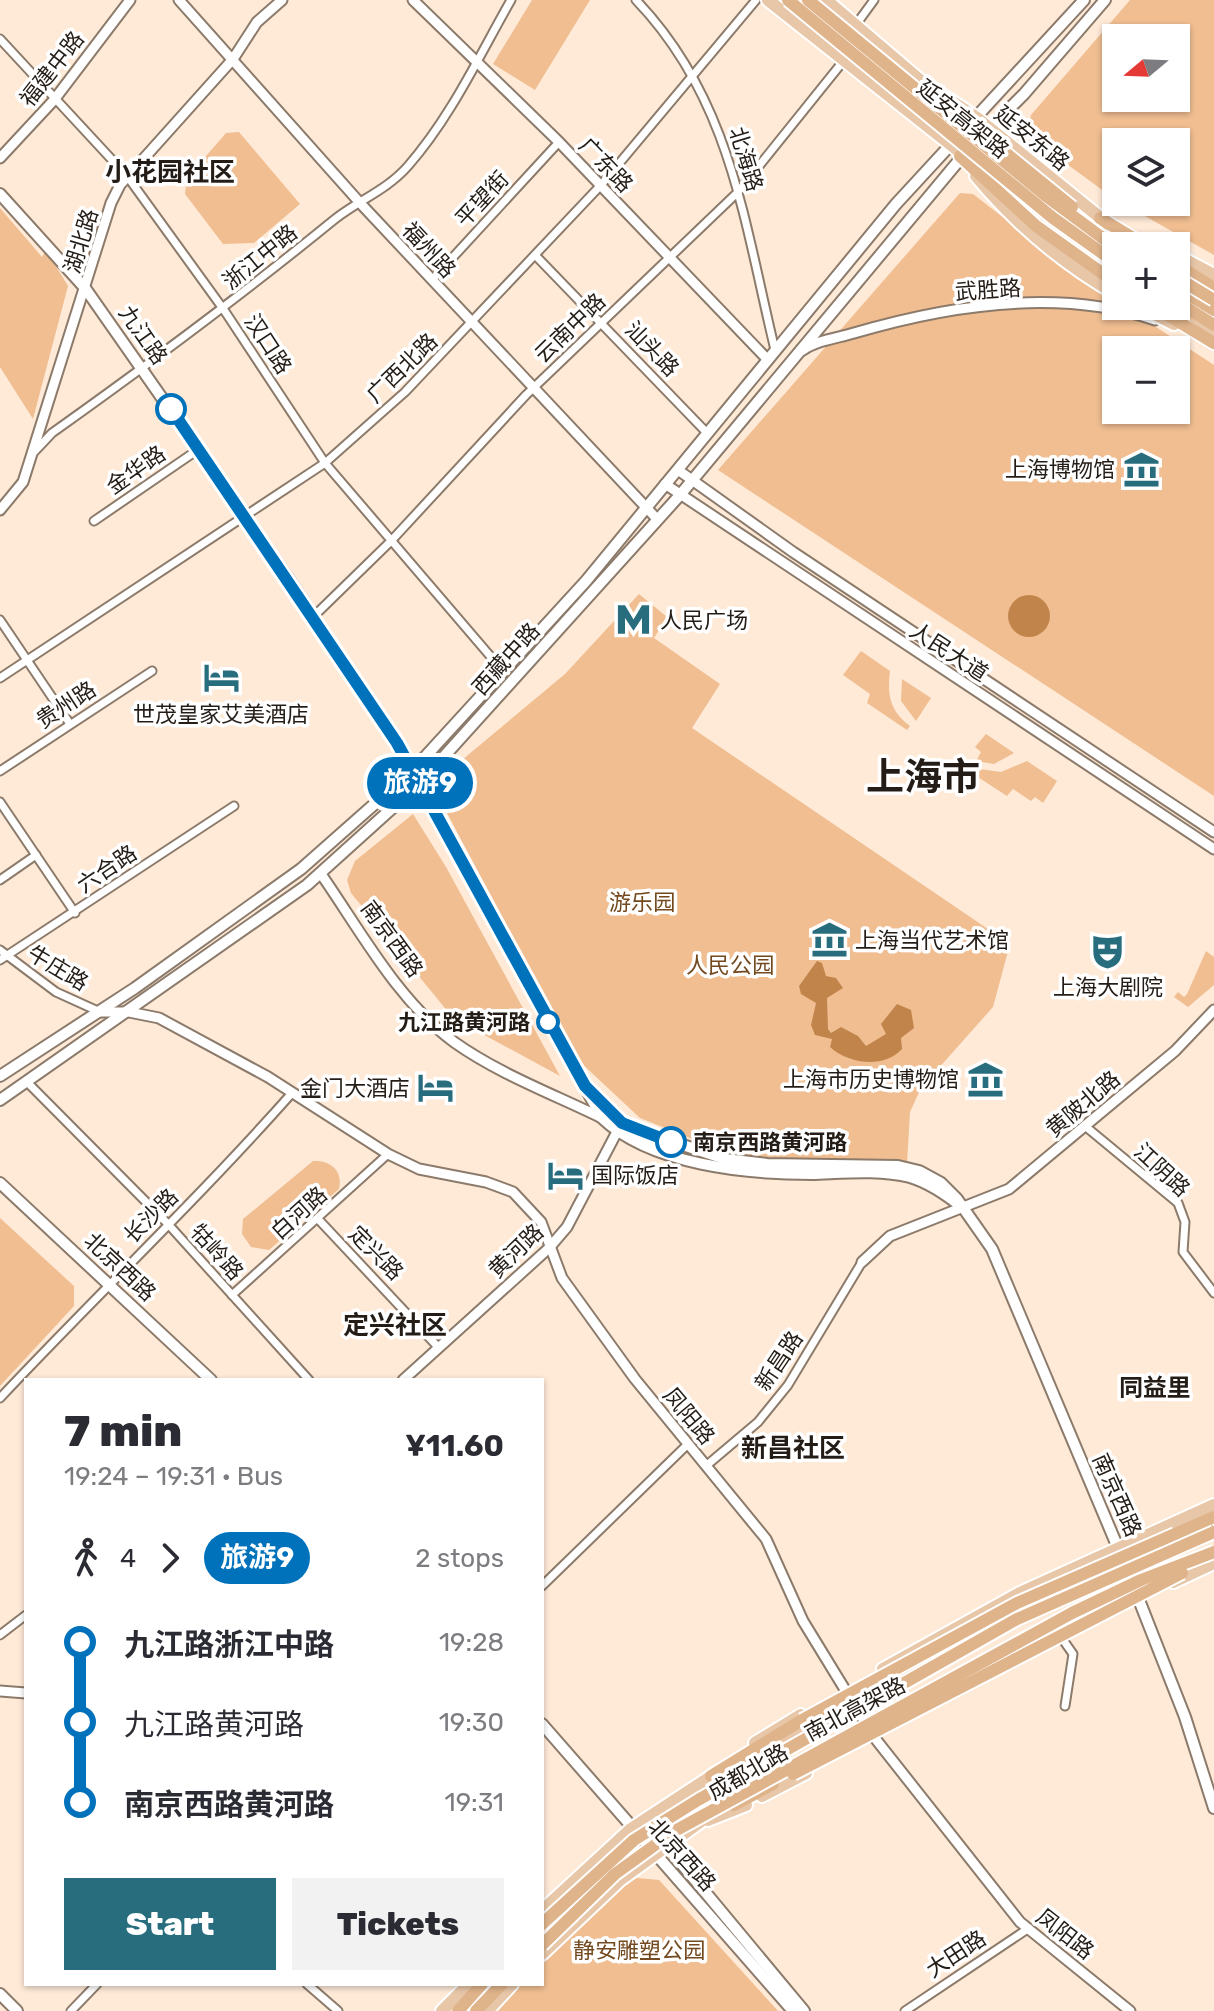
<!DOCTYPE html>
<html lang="en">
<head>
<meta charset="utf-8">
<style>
	:root { --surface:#fff; --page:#f2f2f3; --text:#2b2b33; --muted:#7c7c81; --accent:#286d7d }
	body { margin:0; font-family:Rubik,"Noto Sans SC",sans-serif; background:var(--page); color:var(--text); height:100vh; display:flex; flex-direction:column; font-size:30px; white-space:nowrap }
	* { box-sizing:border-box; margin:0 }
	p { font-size:26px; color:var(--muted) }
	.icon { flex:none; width:44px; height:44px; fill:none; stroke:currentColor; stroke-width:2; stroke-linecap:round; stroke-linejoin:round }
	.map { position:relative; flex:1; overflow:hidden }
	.side { position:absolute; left:24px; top:1378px; width:520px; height:608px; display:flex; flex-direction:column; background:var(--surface); border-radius:0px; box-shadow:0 2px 6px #0004 }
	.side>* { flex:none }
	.badge { padding:0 16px; border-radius:26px; font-size:28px; line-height:52px }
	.needle { width:52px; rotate:251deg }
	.fabs { position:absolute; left:1102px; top:24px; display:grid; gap:16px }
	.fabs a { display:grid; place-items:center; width:88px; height:88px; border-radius:0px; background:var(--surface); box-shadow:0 2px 6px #0004; font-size:40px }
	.map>.badge { position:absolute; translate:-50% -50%; box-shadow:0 0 0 4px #fff }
	.legs { display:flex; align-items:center; gap:12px; height:88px; padding:0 40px; font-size:26px }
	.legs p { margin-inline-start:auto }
	.summary { display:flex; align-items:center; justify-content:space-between; height:136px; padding:0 40px }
	h1 { font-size:44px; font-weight:800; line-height:60px }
	.primary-button { display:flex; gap:16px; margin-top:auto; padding:16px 40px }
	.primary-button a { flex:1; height:92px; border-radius:0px; background:var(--accent); color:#fff; font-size:32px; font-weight:800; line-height:92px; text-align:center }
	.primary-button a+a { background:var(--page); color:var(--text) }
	ul { padding:0 40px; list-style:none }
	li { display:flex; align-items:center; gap:28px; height:80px; font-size:30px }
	li i { display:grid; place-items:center; width:12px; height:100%; margin:0 10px; background:currentColor }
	li i::after { content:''; width:20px; height:20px; margin:-10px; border:6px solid; border-radius:50%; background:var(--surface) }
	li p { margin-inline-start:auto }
	li:first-child i { background:linear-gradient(#0000 50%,currentColor 0) }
	li:last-child i { background:linear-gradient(currentColor 50%,#0000 0) }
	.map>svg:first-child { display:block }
</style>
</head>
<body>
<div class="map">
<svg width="1214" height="2011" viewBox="0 0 1214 2011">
	<rect width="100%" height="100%" fill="#ffead8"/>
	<g fill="#f0be91" fill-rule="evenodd">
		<path d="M 532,0 L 590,0 L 535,90 L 493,64 Z"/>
		<path d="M 1130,0 L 1214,0 L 1214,255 L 1120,202 L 1176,202 L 1176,142 L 1116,142 L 1116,200 L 1038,143 L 1028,129 L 1031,115 ZM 1116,38 L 1176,38 L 1176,98 L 1116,98 Z"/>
		<path d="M 239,132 L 300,204 L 254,243 L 223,244 L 185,194 L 187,178 L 226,133 Z"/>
		<path d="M 960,193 L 973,194 L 1072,271 L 1116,300 L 1116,306 L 1124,306 L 1214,365 L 1214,796 L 718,470 ZM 1116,350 L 1176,350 L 1176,410 L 1116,410 Z"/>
		<path d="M 0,208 L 42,257 L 46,250 L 68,286 L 33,419 L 0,367 Z"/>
		<path d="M 639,594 L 667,617 L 654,638 L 720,684 L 692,728 L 1010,944 L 993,1007 L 921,1088 L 910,1112 L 907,1163 L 769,1159 L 722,1151 L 640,1118 L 579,1061 L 440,800 L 438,780 L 565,674 Z"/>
		<path d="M 861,651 L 890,671 C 887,695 890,711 910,726 L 907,730 L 867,703 L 870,694 L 843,675 Z"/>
		<path d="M 902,679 L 931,698 L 916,721 L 901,701 Z"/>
		<path d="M 986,734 L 1014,753 L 994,764 L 976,761 L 981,752 L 975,747 Z"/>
		<path d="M 1027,761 L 1057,781 L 1043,803 L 1035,797 L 1031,801 L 1013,789 L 1007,796 L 970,772 L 973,768 L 1001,772 Z"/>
		<path d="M 413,814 L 446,867 L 560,1076 L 453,1018 L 351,893 L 347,880 L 355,861 Z"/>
		<path d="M 1206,951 L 1214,957 L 1214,985 L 1188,1007 L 1174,997 L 1178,992 L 1184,997 L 1187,994 Z"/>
		<path d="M 313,1161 C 331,1160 343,1171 339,1189 L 269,1250 L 251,1247 L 242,1234 L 243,1219 Z"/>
		<path d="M 0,1218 L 74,1286 L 74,1306 L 0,1386 Z"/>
		<path d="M 637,1878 L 659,1880 L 778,2011 L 494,2011 L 521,1984 L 542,1984 L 542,1963 L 615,1889 Z"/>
	</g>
	<g fill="#c1854c">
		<circle cx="1029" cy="616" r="21"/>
		<path d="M 817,961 L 822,963 L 826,976 L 836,978 L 843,988 L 827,998 L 828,1029 L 831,1033 L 841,1027 L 858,1036 L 866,1046 L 886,1034 L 881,1024 L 897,1004 L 911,1010 L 914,1028 L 901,1038 L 902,1049 C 885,1068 850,1065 830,1047 L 832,1039 L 815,1035 L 811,1025 L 816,1003 L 801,994 L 799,986 Z"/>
	</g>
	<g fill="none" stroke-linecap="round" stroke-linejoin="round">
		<defs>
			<g id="minor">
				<path d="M 636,0 C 731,99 744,222 775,350"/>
				<path d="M 855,26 L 874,0"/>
				<path d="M 0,39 L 127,176 L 224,310 L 325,463 L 503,671"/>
				<path d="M 536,256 L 708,434"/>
				<path d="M 432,280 L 559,142"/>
				<path d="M 35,451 L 52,433 C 149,364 243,294 335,219 C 359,200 387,190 408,166 C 451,117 479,56 511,0"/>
				<path d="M 94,521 L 199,449"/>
				<path d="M 313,617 L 391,541 L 526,395 L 738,192 L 845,59"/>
				<path d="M 0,620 L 70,724"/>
				<path d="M 0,678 L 325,463 L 405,392 L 601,185 L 756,0"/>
				<path d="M 0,771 L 152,671"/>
				<path d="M 0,802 L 75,913"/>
				<path d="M 0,880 L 36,855"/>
				<path d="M 0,950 L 56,992 L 100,1012"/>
				<path d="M 0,960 L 234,806"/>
				<path d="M 27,1082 L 168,1224 L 309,1380"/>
				<path d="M 1085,1126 L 1178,1203 L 1185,1222 L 1183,1252 L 1214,1293"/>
				<path d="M 319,1220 L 439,1348"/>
				<path d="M 232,1295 L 388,1154"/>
				<path d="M 0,1398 C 97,1295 199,1198 292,1093"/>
				<path d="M 707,1465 L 758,1422 L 788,1385 L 862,1262"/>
				<path d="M 542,1586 L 688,1444"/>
				<path d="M 0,1635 L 26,1615"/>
				<path d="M 1061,1637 L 1073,1654 L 1065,1706"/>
				<path d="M 307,1984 L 338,2011"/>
				<path d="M 71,2011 L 97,1984"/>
				<path d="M 905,2011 L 1029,1928"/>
			</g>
			<g id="tertiary">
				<path d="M 179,0 L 361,204 L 657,519"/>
				<path d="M 413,0 L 559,142 L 768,360"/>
				<path d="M 0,158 L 54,100 L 130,0"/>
				<path d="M 803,350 C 817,340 838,338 854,333 C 949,305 1060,288 1155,320"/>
				<path d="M 678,470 L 793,552 L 1214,832"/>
				<path d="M 665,484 L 1214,849"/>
				<path d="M 0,510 L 23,482 L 111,203 L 120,185 L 233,59 L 257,22 L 282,0"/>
				<path d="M 321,874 C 360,930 398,1001 454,1042 C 499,1074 553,1094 602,1118"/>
				<path d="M 100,1012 L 129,1012 L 159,1018 L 268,1077 L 388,1154 L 419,1169 L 486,1182 L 513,1192 L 541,1222 L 562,1278 L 635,1379 L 766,1539 L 803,1621 L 874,1737 L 1020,1922 L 1130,2011"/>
				<path d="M 862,1262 L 890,1236 L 1009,1189 L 1175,1051 L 1214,1010"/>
				<path d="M 403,1380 L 549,1248 L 567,1227 L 620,1126"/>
				<path d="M 0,1691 L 26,1693"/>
			</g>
			<g id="secondary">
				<path d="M 986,132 L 1024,94 L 1105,0"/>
				<path d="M 0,194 L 85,288 L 290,581 L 397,743 L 602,1118 C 651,1165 747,1174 812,1174 C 843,1173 879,1169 910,1177 C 930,1183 947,1195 963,1208"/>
				<path d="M 0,1076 L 135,988 L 301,869 L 413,770 L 586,581 L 896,204 L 1084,0"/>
				<path d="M 595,1096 L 620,1121"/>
				<path d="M 0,1100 L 307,885 L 420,783 L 680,495 L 966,152"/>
				<path d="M 604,1119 L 725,1159 L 767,1164 L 898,1166 L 919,1171 L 941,1183 L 957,1199 L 992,1249 L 1121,1555"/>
				<path d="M 0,1183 L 211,1380"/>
				<path d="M 1130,1577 L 1185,1717 L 1214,1808"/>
				<path d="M 542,1724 L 793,2011"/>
				<path d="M 673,1843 L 681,1863 L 804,2011"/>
				<path d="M 0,1994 L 17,2011"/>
			</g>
			<g id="primary">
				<path d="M 768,0 L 969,159"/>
				<path d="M 826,0 L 921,81 L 977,118 L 1108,224"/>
				<path d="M 976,176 C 1016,224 1062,263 1116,294"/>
				<path d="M 1176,255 L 1214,275"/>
				<path d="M 1138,306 L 1174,324"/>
				<path d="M 1193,315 L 1214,337"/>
				<path d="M 1128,1560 L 1208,1529"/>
				<path d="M 1173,1582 L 1214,1563"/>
				<path d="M 1048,1633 L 1110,1601"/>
				<path d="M 883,1669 L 1020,1593 L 1214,1505"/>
				<path d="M 783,1737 L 995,1622"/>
				<path d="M 755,1743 L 801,1715"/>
				<path d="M 762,1796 L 806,1773"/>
				<path d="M 708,1820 L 746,1805"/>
				<path d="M 542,1911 L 631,1829 L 718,1772"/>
				<path d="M 542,1954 L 620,1880 L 718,1809"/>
				<path d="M 442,2011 L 469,1984"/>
				<path d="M 487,2011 L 512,1984"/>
			</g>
			<g id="trunk">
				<path d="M 960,156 L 1036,226 L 1116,283"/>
				<path d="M 1100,218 L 1146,246"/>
				<path d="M 1176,264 L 1214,288"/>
				<path d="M 1176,287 L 1214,310"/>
				<path d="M 1176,301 L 1214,325"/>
				<path d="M 1153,306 L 1214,343"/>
				<path d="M 1175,1534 L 1214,1517"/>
				<path d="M 711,1776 L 802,1720"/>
				<path d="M 734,1805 L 773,1784"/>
				<path d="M 458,2011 L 482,1984"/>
				<path d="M 476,2011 L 502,1984"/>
			</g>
		</defs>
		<use href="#minor" stroke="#8c7a6a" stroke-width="11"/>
		<use href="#tertiary" stroke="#8c7a6a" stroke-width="13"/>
		<use href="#secondary" stroke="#8c7a6a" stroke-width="14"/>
		<use href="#primary" stroke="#fff" stroke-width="16"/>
		<use href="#trunk" stroke="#fff" stroke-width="16"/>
		<use href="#minor" stroke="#fff" stroke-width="7"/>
		<use href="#tertiary" stroke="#fff" stroke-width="9"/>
		<use href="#secondary" stroke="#fff" stroke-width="10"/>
		<use href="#primary" stroke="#e8c7a8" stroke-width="12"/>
		<use href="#trunk" stroke="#e0b48b" stroke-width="12"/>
		<defs>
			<g id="trunk-bridge">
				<path d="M 788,0 L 1053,218 L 1116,263"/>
				<path d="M 808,0 L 1046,196 L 1116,248"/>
				<path d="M 981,133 L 1072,207"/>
				<path d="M 1176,277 L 1214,300"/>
				<path d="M 802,1720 L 1017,1603 L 1175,1534"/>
				<path d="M 793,1774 L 1182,1573"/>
				<path d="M 542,1924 L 634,1840 L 698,1800 L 1017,1619 L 1214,1532"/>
				<path d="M 542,1945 L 615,1874 L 673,1832 L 1072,1613 L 1141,1580 L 1214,1552"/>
			</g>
		</defs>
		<use href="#trunk-bridge" stroke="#fff" stroke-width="16" stroke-linecap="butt"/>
		<use href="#trunk-bridge" stroke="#e0b48b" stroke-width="12"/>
	</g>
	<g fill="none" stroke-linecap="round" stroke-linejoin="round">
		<defs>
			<path id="line-1" d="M 171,409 L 397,743 L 585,1086 L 622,1123 L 671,1142"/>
		</defs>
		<use href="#line-1" stroke="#fff" stroke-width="18"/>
		<use href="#line-1" stroke="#0072bc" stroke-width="12"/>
	</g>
	<defs>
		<symbol id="museum-bare" viewBox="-9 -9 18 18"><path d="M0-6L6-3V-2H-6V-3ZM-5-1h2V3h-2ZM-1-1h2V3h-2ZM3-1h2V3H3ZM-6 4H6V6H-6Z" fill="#286d7d" stroke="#fff" stroke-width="2.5" paint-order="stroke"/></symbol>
		<symbol id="metro-bare" viewBox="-9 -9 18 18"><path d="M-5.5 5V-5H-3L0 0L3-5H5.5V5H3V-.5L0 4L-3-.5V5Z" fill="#286d7d" stroke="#fff" stroke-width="2.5" paint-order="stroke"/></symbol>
		<symbol id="hotel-bare" viewBox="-9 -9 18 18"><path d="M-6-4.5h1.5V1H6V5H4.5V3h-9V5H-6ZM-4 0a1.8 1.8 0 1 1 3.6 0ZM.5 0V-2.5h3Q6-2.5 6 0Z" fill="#286d7d" stroke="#fff" stroke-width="2.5" paint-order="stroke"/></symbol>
		<symbol id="theatre-bare" viewBox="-9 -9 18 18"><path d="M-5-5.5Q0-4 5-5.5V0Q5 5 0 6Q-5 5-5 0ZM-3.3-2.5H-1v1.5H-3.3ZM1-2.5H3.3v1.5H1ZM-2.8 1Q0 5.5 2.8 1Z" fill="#286d7d" stroke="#fff" stroke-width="2.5" paint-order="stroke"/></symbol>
	</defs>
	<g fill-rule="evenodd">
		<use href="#museum-bare" x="1116" y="444" width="51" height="51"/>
		<use href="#metro-bare" x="608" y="594" width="51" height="51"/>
		<use href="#hotel-bare" x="196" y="652" width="51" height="51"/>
		<use href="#museum-bare" x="804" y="914" width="51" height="51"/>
		<use href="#theatre-bare" x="1082" y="926" width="51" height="51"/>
		<use href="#museum-bare" x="960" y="1054" width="51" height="51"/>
		<use href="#hotel-bare" x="410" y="1062" width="51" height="51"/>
		<use href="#hotel-bare" x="540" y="1150" width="51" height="51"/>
	</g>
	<g fill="#fff" stroke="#0072bc" stroke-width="4">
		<circle cx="171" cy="409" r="14"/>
		<circle cx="548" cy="1022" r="10"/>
		<circle cx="671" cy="1142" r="14"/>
	</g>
	<g text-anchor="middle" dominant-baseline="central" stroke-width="7" stroke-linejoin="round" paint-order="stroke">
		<g font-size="22" fill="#241d17" stroke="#fff">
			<text transform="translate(52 69) rotate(-52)">福建中路</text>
			<text transform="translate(963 119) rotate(39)">延安高架路</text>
			<text transform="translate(1032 138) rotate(39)">延安东路</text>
			<text transform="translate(746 159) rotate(73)">北海路</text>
			<text transform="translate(606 165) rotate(46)">广东路</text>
			<text transform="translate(482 199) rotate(-47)">平望街</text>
			<text transform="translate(81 241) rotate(-73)">湖北路</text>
			<text transform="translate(429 250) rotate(47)">福州路</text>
			<text transform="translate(260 257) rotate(-39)">浙江中路</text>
			<text transform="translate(988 290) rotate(-4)">武胜路</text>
			<text transform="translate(570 328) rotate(-44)">云南中路</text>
			<text transform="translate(143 335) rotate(55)">九江路</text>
			<text transform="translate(268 344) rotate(57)">汉口路</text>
			<text transform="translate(652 349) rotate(46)">汕头路</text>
			<text transform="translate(402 368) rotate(-44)">广西北路</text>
			<text transform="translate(136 470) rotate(-35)">金华路</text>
			<text transform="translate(949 652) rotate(33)">人民大道</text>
			<text transform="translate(506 659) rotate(-48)">西藏中路</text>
			<text transform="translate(66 705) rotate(-33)">贵州路</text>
			<text transform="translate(107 869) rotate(-34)">六合路</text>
			<text transform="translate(392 939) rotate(54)">南京西路</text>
			<text transform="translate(58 968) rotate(31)">牛庄路</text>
			<text transform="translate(1083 1104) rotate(-40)">黄陂北路</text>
			<text transform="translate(1162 1170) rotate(43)">江阴路</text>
			<text transform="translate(299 1213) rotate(-42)">白河路</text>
			<text transform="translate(151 1216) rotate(-45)">长沙路</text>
			<text transform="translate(516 1251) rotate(-44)">黄河路</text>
			<text transform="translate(217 1252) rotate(48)">牯岭路</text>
			<text transform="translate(376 1253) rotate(45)">定兴路</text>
			<text transform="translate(120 1267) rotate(43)">北京西路</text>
			<text transform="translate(779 1361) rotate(-56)">新昌路</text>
			<text transform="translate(689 1416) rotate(50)">凤阳路</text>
			<text transform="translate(1117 1495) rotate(66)">南京西路</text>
			<text transform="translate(855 1709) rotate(-28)">南北高架路</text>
			<text transform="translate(748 1772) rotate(-30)">成都北路</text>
			<text transform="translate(682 1855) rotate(48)">北京西路</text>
			<text transform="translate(1065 1934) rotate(38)">凤阳路</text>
			<text transform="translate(956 1954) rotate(-33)">大田路</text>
		</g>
		<g font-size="22" fill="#241d17" stroke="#fff" text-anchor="end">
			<text x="1115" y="469">上海博物馆</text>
			<text x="660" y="620" text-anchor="start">人民广场</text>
			<text x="221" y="714" text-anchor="middle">世茂皇家艾美酒店</text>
			<text x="855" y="940" text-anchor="start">上海当代艺术馆</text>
			<text x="1108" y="987" text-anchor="middle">上海大剧院</text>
			<text x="959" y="1079">上海市历史博物馆</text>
			<text x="410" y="1088">金门大酒店</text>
			<text x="591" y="1175" text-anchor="start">国际饭店</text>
		</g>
		<g font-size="22" fill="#73491f" stroke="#fff">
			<text x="642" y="902">游乐园</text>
			<text x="730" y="965">人民公园</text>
			<text x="639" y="1950">静安雕塑公园</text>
		</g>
		<g font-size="22" font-weight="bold" fill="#241d17" stroke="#fff" text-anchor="end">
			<text x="530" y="1022">九江路黄河路</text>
			<text x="693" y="1142" text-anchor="start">南京西路黄河路</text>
		</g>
		<g font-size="24" font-weight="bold" fill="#241d17" stroke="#fff">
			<text x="1155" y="1388">同益里</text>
		</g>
		<g font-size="26" font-weight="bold" fill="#241d17" stroke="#fff">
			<text x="170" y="172">小花园社区</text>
			<text x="395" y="1325">定兴社区</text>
			<text x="793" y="1448">新昌社区</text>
		</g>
		<g font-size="38" font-weight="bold" fill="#241d17" stroke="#fff">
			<text x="923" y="777">上海市</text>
		</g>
	</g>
</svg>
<div class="fabs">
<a><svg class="needle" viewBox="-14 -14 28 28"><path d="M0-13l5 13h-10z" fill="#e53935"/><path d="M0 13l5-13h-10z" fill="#7c7c81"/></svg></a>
<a><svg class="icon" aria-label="layers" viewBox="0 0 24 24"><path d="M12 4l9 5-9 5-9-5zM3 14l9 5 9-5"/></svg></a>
<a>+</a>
<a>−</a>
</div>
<b class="badge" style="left:420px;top:783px;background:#0072bc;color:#fff">旅游9</b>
<section class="side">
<div class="summary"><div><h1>7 min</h1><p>19:24 – 19:31 · Bus</p></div><b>¥11.60</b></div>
<div class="legs"><svg class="icon" aria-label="walk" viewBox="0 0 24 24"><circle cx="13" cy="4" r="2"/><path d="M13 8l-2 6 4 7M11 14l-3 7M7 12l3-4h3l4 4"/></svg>4<svg class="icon" aria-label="forward" viewBox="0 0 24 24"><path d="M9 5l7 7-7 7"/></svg><b class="badge" style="background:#0072bc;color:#fff">旅游9</b><p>2 stops</p></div>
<ul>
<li><i style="color:#0072bc"></i><b>九江路浙江中路</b><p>19:28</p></li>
<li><i style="color:#0072bc"></i><span>九江路黄河路</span><p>19:30</p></li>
<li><i style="color:#0072bc"></i><b>南京西路黄河路</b><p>19:31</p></li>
</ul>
<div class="primary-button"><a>Start</a><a>Tickets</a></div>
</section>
</div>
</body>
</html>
